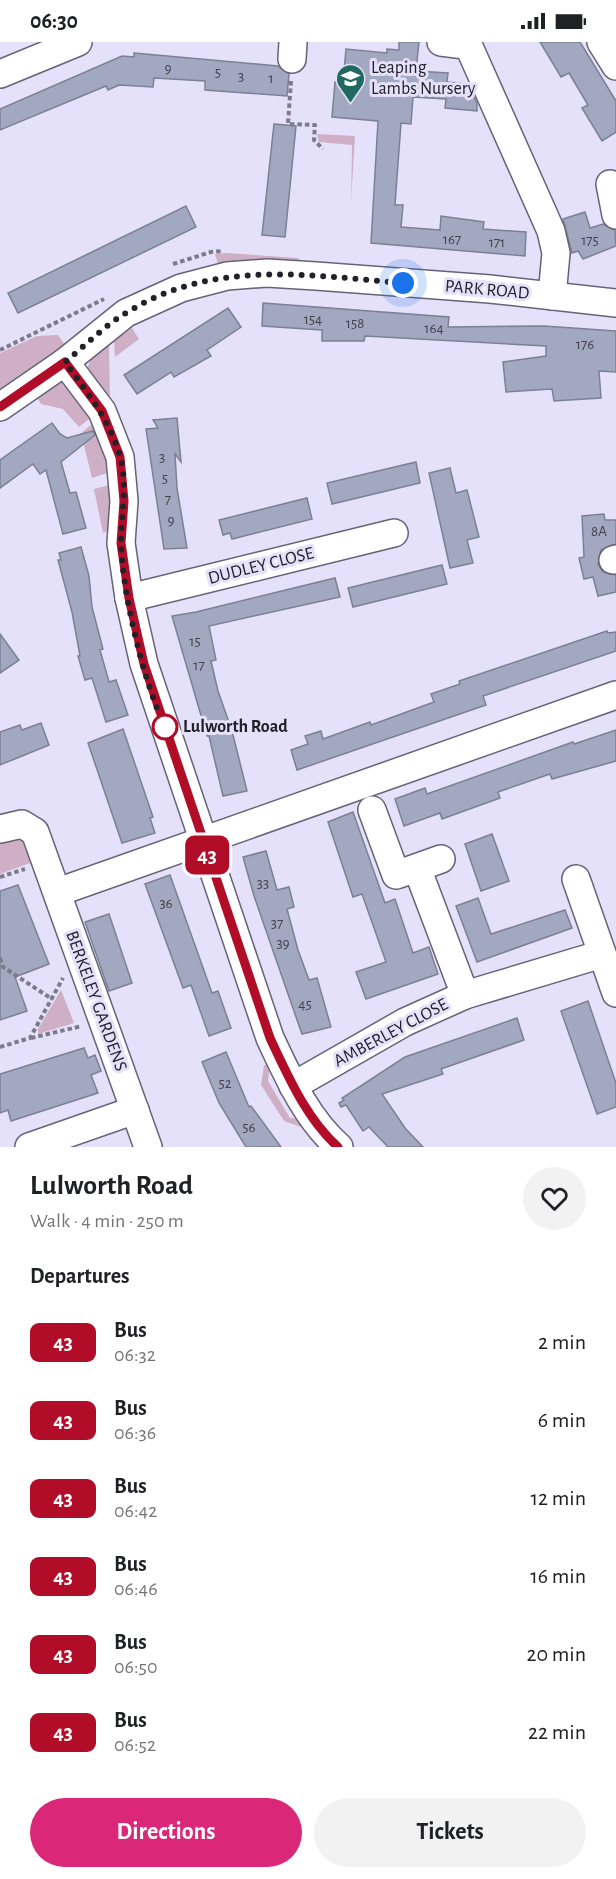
<!DOCTYPE html>
<html lang="en">
<head>
<meta charset="utf-8">
<style>
	:root { --surface:#fff; --page:#f2f2f2; --text:#202124; --muted:#757577; --accent:#db2777 }
	body { margin:0; font-family:"Alegreya Sans",sans-serif; background:var(--page); color:var(--text); height:100vh; display:flex; flex-direction:column; font-size:22px; white-space:nowrap }
	* { box-sizing:border-box; margin:0 }
	p { font-size:20px; color:var(--muted) }
	.icon { flex:none; width:33px; height:33px; fill:none; stroke:currentColor; stroke-width:2; stroke-linecap:round; stroke-linejoin:round }
	.map { position:relative; height:1105px; overflow:hidden }
	.side { display:flex; flex-direction:column; background:var(--surface); flex:1 }
	.side>* { flex:none }
	.badge { padding:0 12px; border-radius:9px; font-size:21px; line-height:39px }
	.you { position:absolute; width:30px; height:30px; margin:-15px; border:4px solid #fff; border-radius:50%; background:#1a73e8; box-shadow:0 0 0 9px #1a73e833 }
	.map>.badge { position:absolute; translate:-50% -50%; box-shadow:0 0 0 3px #fff }
	h2 { padding:0 30px; font-size:22px; line-height:54px }
	.round { display:grid; place-items:center; flex:none; width:63px; height:63px; border-radius:32px; background:var(--page) }
	.summary { display:flex; align-items:center; justify-content:space-between; height:102px; padding:0 30px }
	h1 { font-size:28px; font-weight:700; line-height:45px }
	.primary-button { display:flex; gap:12px; margin-top:auto; padding:12px 30px }
	.primary-button a { flex:1; height:69px; border-radius:36px; background:var(--accent); color:#fff; font-size:24px; font-weight:700; line-height:69px; text-align:center }
	.primary-button a+a { background:var(--page); color:var(--text) }
	ul { padding:0; list-style:none }
	li { display:flex; align-items:center; gap:18px; height:78px; padding:0 30px }
	li div { flex:1 }
	li b { display:block; font-size:22px }
	li em { font-style:normal }
	li .badge { min-width:66px; font-weight:700; text-align:center }
	.status { display:flex; justify-content:space-between; align-items:center; height:42px; padding:0 30px; background:var(--surface); direction:ltr }
	.status svg { height:16px; fill:currentColor }
	.map>svg:first-child { display:block }
</style>
</head>
<body>
<div class="status"><b>06:30</b><svg viewBox="0 0 49 12"><path d="M0 12V9h3v3zM5 12V6h3v6zM10 12V3h3v9zM15 12V0h3v12zM26 1h20v11H26zM47 4h2v5h-2z"/></svg></div>
<div class="map">
<svg width="616" height="1105" viewBox="0 0 616 1105">
	<rect width="100%" height="100%" fill="#e6e1fa"/>
	<g fill="#cfafc5">
		<path d="M 317,92 L 355,94 L 351,159 L 352,103 L 319,100 Z"/>
		<path d="M 226,211 L 298,216 L 301,219 L 301,223 L 219,226 L 215,212 Z"/>
		<path d="M 132,286 L 139,297 L 115,315 L 114,299 Z"/>
		<path d="M 58,293 L 67,306 L 0,353 L 0,311 L 37,294 Z"/>
		<path d="M 109,302 L 110,360 L 87,327 L 91,317 Z"/>
		<path d="M 60,339 L 70,342 L 93,374 L 79,385 L 63,367 L 41,362 L 34,349 Z"/>
		<path d="M 97,378 L 113,429 L 92,436 L 81,391 Z"/>
		<path d="M 114,442 L 113,486 L 103,491 L 94,447 Z"/>
		<path d="M 20,796 L 25,800 L 33,820 L 0,832 L 0,798 Z"/>
		<path d="M 61,948 L 74,981 L 38,992 L 38,987 Z"/>
		<path d="M 264,1023 L 270,1023 L 268,1039 L 290,1076 L 304,1077 L 304,1086 L 284,1079 L 261,1043 Z"/>
	</g>
	<g fill="#a1a8bf" stroke="#7a8197" stroke-width="1.5">
		<path d="M 399,0 L 419,0 L 416,29 L 448,31 L 447,40 L 468,42 L 477,62 L 477,69 L 445,66 L 446,57 L 413,55 L 411,82 L 401,81 L 395,163 L 403,163 L 401,185 L 440,188 L 441,174 L 484,180 L 483,187 L 526,190 L 525,214 L 371,201 L 378,79 L 332,75 L 335,40 L 343,41 L 346,7 L 387,11 L 387,7 L 399,8 Z"/>
		<path d="M 540,0 L 580,0 L 616,59 L 616,90 L 602,99 L 582,66 L 588,63 L 569,31 L 561,35 Z"/>
		<path d="M 134,11 L 278,24 L 289,32 L 287,54 L 205,48 L 205,39 L 154,36 L 153,45 L 119,43 L 108,48 L 106,44 L 0,88 L 0,67 L 122,14 L 134,15 Z"/>
		<path d="M 274,82 L 296,84 L 285,195 L 262,193 Z"/>
		<path d="M 186,164 L 196,185 L 18,271 L 8,251 Z"/>
		<path d="M 585,170 L 590,186 L 603,182 L 615,188 L 616,204 L 583,217 L 578,209 L 572,211 L 563,177 Z"/>
		<path d="M 263,261 L 449,275 L 448,285 L 544,284 L 616,289 L 616,330 L 599,329 L 601,356 L 554,359 L 552,347 L 506,350 L 503,320 L 546,314 L 546,304 L 365,294 L 364,299 L 322,299 L 322,288 L 262,284 Z"/>
		<path d="M 228,266 L 241,285 L 207,308 L 211,314 L 174,335 L 171,330 L 137,352 L 124,333 Z"/>
		<path d="M 177,376 L 181,420 L 175,412 L 177,446 L 187,506 L 164,507 L 146,387 L 158,386 L 153,378 Z"/>
		<path d="M 52,381 L 60,392 L 67,396 L 93,389 L 95,393 L 61,420 L 70,451 L 76,450 L 86,486 L 63,492 L 46,428 L 40,432 L 33,422 L 0,446 L 0,418 Z"/>
		<path d="M 416,420 L 420,441 L 332,462 L 327,441 Z"/>
		<path d="M 450,426 L 456,451 L 467,448 L 479,495 L 467,498 L 473,521 L 450,526 L 429,431 Z"/>
		<path d="M 307,456 L 312,477 L 232,497 L 230,491 L 223,493 L 219,478 Z"/>
		<path d="M 604,472 L 605,478 L 616,478 L 616,502 L 601,508 L 598,522 L 603,530 L 616,533 L 616,550 L 598,554 L 593,535 L 584,537 L 579,516 L 584,515 L 582,474 Z"/>
		<path d="M 81,505 L 89,534 L 92,565 L 103,607 L 100,608 L 109,640 L 116,638 L 128,673 L 106,680 L 92,636 L 85,638 L 78,614 L 80,614 L 72,570 L 58,518 L 61,518 L 59,511 Z"/>
		<path d="M 442,523 L 447,542 L 353,565 L 348,546 Z"/>
		<path d="M 335,536 L 340,555 L 209,584 L 216,618 L 211,619 L 218,649 L 232,689 L 247,749 L 223,754 L 209,694 L 207,694 L 172,574 L 196,570 Z"/>
		<path d="M 607,589 L 608,591 L 616,590 L 616,609 L 483,654 L 486,663 L 297,728 L 291,708 L 308,702 L 305,694 L 321,689 L 323,697 L 370,680 L 371,683 L 434,660 L 431,652 L 460,642 L 459,639 Z"/>
		<path d="M 0,592 L 19,618 L 0,631 Z"/>
		<path d="M 41,681 L 49,703 L 0,723 L 0,690 L 20,683 L 22,688 Z"/>
		<path d="M 123,687 L 153,775 L 150,776 L 155,791 L 122,801 L 88,701 Z"/>
		<path d="M 616,688 L 616,719 L 552,737 L 550,732 L 498,750 L 500,756 L 464,769 L 442,777 L 440,771 L 404,784 L 395,757 L 425,746 L 427,752 L 573,700 L 574,702 Z"/>
		<path d="M 353,770 L 385,861 L 395,857 L 413,911 L 429,905 L 438,932 L 366,957 L 356,930 L 386,920 L 362,852 L 353,855 L 328,780 Z"/>
		<path d="M 492,792 L 509,839 L 481,849 L 465,802 Z"/>
		<path d="M 266,809 L 277,848 L 289,845 L 294,865 L 287,867 L 298,908 L 309,938 L 317,936 L 331,985 L 302,992 L 296,975 L 254,854 L 243,815 Z"/>
		<path d="M 170,833 L 212,951 L 218,949 L 231,986 L 209,994 L 191,943 L 183,946 L 145,842 Z"/>
		<path d="M 18,843 L 49,922 L 15,935 L 27,969 L 0,978 L 0,849 Z"/>
		<path d="M 478,856 L 491,892 L 565,868 L 572,886 L 477,920 L 456,864 Z"/>
		<path d="M 109,872 L 132,941 L 109,949 L 85,880 Z"/>
		<path d="M 588,959 L 616,1041 L 616,1065 L 597,1072 L 561,969 Z"/>
		<path d="M 517,976 L 524,998 L 441,1027 L 443,1032 L 382,1052 L 405,1086 L 423,1105 L 388,1105 L 369,1085 L 363,1089 L 346,1063 L 341,1065 L 339,1061 L 344,1058 L 342,1056 L 405,1015 Z"/>
		<path d="M 84,1006 L 88,1016 L 95,1013 L 101,1029 L 91,1033 L 98,1051 L 11,1079 L 8,1068 L 0,1071 L 0,1032 Z"/>
		<path d="M 226,1010 L 249,1065 L 251,1064 L 281,1105 L 246,1105 L 219,1061 L 202,1020 Z"/>
	</g>
	<g fill="none" stroke-linecap="round" stroke-linejoin="round">
		<defs>
			<g id="minor">
				<path d="M 441,0 L 465,3 L 470,7 L 551,189 L 556,211 L 552,254"/>
				<path d="M 601,0 L 616,24"/>
				<path d="M 292,17 L 293,0"/>
				<path d="M 0,32 L 78,0"/>
				<path d="M 610,142 L 616,173"/>
				<path d="M 65,320 L 102,369 L 120,415 L 124,459 L 121,501 L 129,556 L 144,622 L 270,996 C 288,1034 306,1076 339,1105"/>
				<path d="M 0,365 L 65,320 L 126,271 L 181,246 L 227,234 L 267,231 L 316,234 L 490,247 L 616,261"/>
				<path d="M 613,518 L 616,517"/>
				<path d="M 129,556 L 394,491"/>
				<path d="M 372,768 L 396,833"/>
				<path d="M 0,787 L 22,782 L 35,790 L 148,1105"/>
				<path d="M 417,826 L 465,953"/>
				<path d="M 399,832 L 441,817"/>
				<path d="M 576,837 L 616,951"/>
				<path d="M 58,850 L 616,653"/>
				<path d="M 293,1044 L 405,980 L 465,953 L 602,912"/>
				<path d="M 29,1105 L 135,1068"/>
			</g>
		</defs>
		<use href="#minor" stroke="#666277" stroke-width="30"/>
		<g stroke="#7d7a8b" stroke-width="4" stroke-dasharray="4.5 3" stroke-linecap="butt">
			<path d="M 291,39 L 288,82 L 315,83 L 314,98 L 323,107"/>
			<path d="M 173,222 L 211,210 L 223,209"/>
			<path d="M 0,308 L 104,257"/>
			<path d="M 0,835 L 25,827"/>
			<path d="M 0,916 L 3,925 L 52,957"/>
			<path d="M 31,996 L 82,984"/>
			<path d="M 0,1005 L 30,996 L 63,936"/>
		</g>
		<use href="#minor" stroke="#fff" stroke-width="27"/>
	</g>
	<g fill="none" stroke-linecap="round" stroke-linejoin="round">
		<defs>
			<path id="line" d="M 0,365 L 65,320 L 102,369 L 120,415 L 124,459 L 121,501 L 129,556 L 144,622 L 270,996 C 288,1034 306,1076 338,1105"/>
		</defs>
		<use href="#line" stroke="#fff" stroke-width="14"/>
		<use href="#line" stroke="#b10d28" stroke-width="9"/>
		<path stroke="#222029" stroke-width="6" stroke-dasharray="0 10.8" d="M 165,685 C 144,641 122,551 121,500 C 121,472 128,442 120,414 C 109,377 87,350 65,320 C 85,304 104,284 126,271 C 212,217 307,233 403,241"/>
	</g>
	<defs>
		<symbol id="school-pin" viewBox="-11 -11 22 30"><path d="M0 17L-7.5 6A9.5 9.5 0 1 1 7.5 6Z" fill="#206961" stroke="#e6e1fa"/><path d="M0-5L7-2L0 1L-7-2ZM-4 1L0 2.5L4 1V4Q0 6-4 4Z" fill="#fff"/></symbol>
	</defs>
	<g fill-rule="evenodd">
		<use href="#school-pin" x="334" y="20" width="33" height="45"/>
	</g>
	<circle fill="#fff" stroke="#b10d28" stroke-width="3" cx="165" cy="685" r="12"/>
	<g text-anchor="middle" dominant-baseline="central" stroke-width="6" stroke-linejoin="round" paint-order="stroke">
		<g font-size="15" fill="#42424e">
			<text x="168" y="26">9</text>
			<text x="218" y="30">5</text>
			<text x="241" y="34">3</text>
			<text x="271" y="36">1</text>
			<text x="452" y="197">167</text>
			<text x="590" y="198">175</text>
			<text x="497" y="200">171</text>
			<text x="313" y="277">154</text>
			<text x="355" y="281">158</text>
			<text x="434" y="286">164</text>
			<text x="585" y="302">176</text>
			<text x="162" y="415">3</text>
			<text x="165" y="436">5</text>
			<text x="168" y="457">7</text>
			<text x="171" y="478">9</text>
			<text x="599" y="489">8A</text>
			<text x="195" y="599">15</text>
			<text x="199" y="623">17</text>
			<text x="263" y="841">33</text>
			<text x="166" y="861">36</text>
			<text x="277" y="881">37</text>
			<text x="283" y="901">39</text>
			<text x="305" y="962">45</text>
			<text x="225" y="1041">52</text>
			<text x="249" y="1085">56</text>
		</g>
		<g font-size="18" fill="#222029" stroke="#e6e1fa" text-anchor="start">
			<text x="371" y="26">Leaping<tspan x="371" dy="21">Lambs Nursery</tspan></text>
		</g>
		<g font-size="18" fill="#222029" stroke="#e6e1fa">
			<text transform="translate(487 248) rotate(5)">PARK ROAD</text>
			<text transform="translate(261 524) rotate(-14)">DUDLEY CLOSE</text>
			<text transform="translate(96 959) rotate(70)">BERKELEY GARDENS</text>
			<text transform="translate(391 991) rotate(-28)">AMBERLEY CLOSE</text>
		</g>
		<g font-size="18" font-weight="bold" fill="#222029" stroke="#e6e1fa" text-anchor="start">
			<text x="183" y="685">Lulworth Road</text>
		</g>
	</g>
</svg>
<div class="you" style="left:403px;top:241px"></div>
<b class="badge" style="left:207px;top:813px;background:#b10d28;color:#fff">43</b>
</div>
<section class="side">
<div class="summary"><div><h1>Lulworth Road</h1><p>Walk · 4 min · 250 m</p></div><a class="round"><svg class="icon" aria-label="heart" viewBox="0 0 24 24"><path d="M12 20l-8-8c-3-5 5-10 8-4 3-6 11-1 8 4z"/></svg></a></div>
<h2>Departures</h2>
<ul>
<li><span class="badge" style="background:#b10d28;color:#fff">43</span><div><b>Bus</b><p>06:32</p></div><em>2 min</em></li>
<li><span class="badge" style="background:#b10d28;color:#fff">43</span><div><b>Bus</b><p>06:36</p></div><em>6 min</em></li>
<li><span class="badge" style="background:#b10d28;color:#fff">43</span><div><b>Bus</b><p>06:42</p></div><em>12 min</em></li>
<li><span class="badge" style="background:#b10d28;color:#fff">43</span><div><b>Bus</b><p>06:46</p></div><em>16 min</em></li>
<li><span class="badge" style="background:#b10d28;color:#fff">43</span><div><b>Bus</b><p>06:50</p></div><em>20 min</em></li>
<li><span class="badge" style="background:#b10d28;color:#fff">43</span><div><b>Bus</b><p>06:52</p></div><em>22 min</em></li>
</ul>
<div class="primary-button"><a>Directions</a><a>Tickets</a></div>
</section>
</body>
</html>
